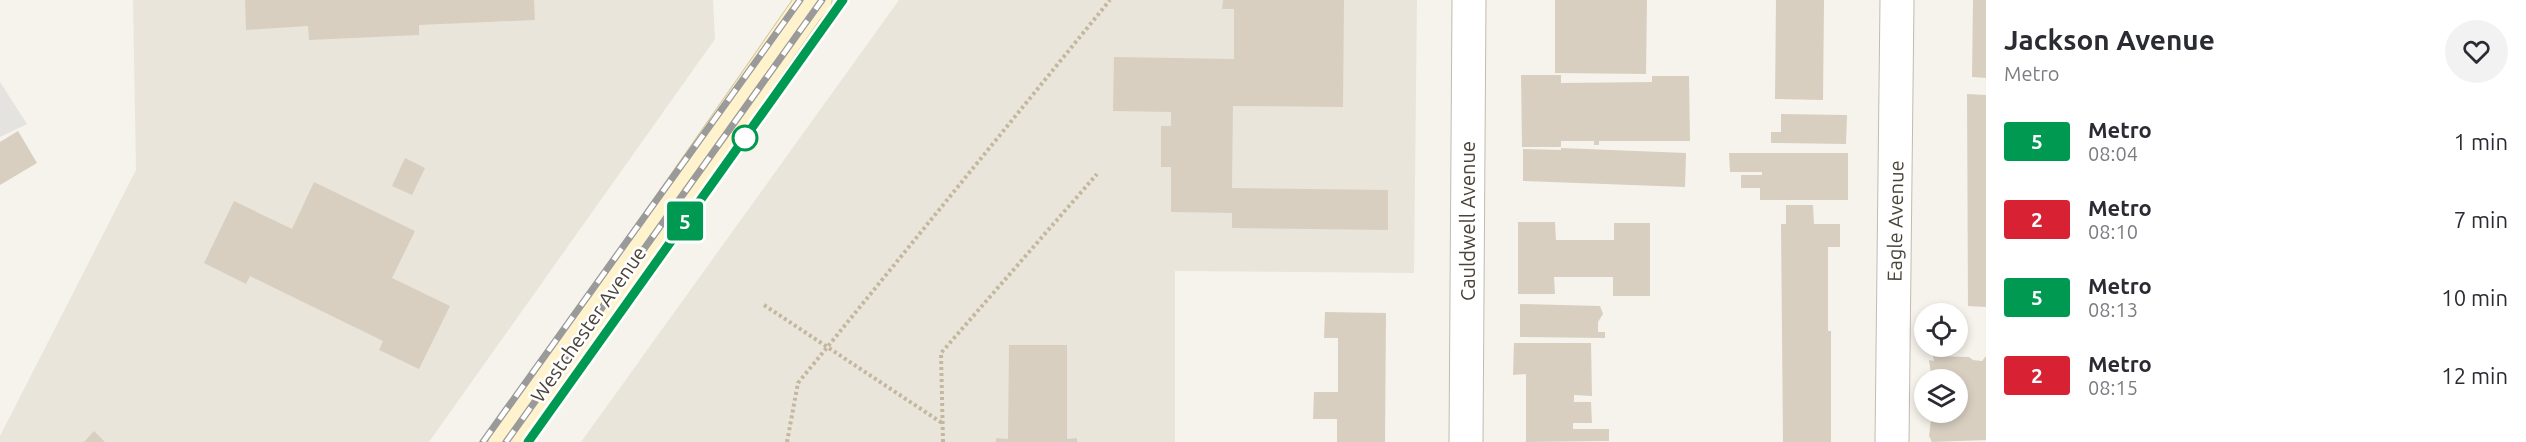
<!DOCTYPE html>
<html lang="en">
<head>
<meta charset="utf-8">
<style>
	:root { --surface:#fff; --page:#f2f2f3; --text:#2b2b33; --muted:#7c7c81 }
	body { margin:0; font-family:Ubuntu,sans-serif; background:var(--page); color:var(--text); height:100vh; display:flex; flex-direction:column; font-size:22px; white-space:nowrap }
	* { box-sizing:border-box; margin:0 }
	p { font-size:20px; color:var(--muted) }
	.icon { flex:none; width:33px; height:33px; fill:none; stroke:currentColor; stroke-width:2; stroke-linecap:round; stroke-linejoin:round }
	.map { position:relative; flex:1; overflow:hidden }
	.details { display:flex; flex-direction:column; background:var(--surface); width:540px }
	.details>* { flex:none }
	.badge { padding:0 12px; border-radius:4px; font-size:21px; line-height:39px }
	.tools { position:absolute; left:1914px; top:303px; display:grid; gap:12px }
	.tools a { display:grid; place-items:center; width:54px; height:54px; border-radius:50%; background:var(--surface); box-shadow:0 3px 9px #0003; font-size:30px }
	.map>.badge { position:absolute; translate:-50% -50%; box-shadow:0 0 0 3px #fff }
	.round { display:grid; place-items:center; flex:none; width:63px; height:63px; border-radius:32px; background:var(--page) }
	.overview { display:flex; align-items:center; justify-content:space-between; height:102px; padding:0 18px }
	h1 { font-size:28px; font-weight:700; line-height:45px }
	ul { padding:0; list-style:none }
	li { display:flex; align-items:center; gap:18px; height:78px; padding:0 18px }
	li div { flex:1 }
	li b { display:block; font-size:22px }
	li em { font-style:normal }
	li .badge { min-width:66px; font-weight:700; text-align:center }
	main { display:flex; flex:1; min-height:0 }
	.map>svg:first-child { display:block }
</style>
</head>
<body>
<main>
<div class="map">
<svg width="1986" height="442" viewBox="0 0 1986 442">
	<rect width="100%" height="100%" fill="#f6f3ec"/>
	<g fill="#eae5da">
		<path d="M 133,0 L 713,0 L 715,39 L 429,442 L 0,442 L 0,436 L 136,170 Z"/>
		<path d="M 899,0 L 1417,0 L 1414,273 L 1175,271 L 1175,442 L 581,442 Z"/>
	</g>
	<path fill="#e5e3e0" d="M 0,82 L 27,124 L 0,137 Z"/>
	<g fill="#d8cfc1">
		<path d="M 245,0 L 534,0 L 535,20 L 419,25 L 419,35 L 309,40 L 308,26 L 246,30 Z"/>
		<path d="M 1223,0 L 1344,0 L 1343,107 L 1233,106 L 1232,188 L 1388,190 L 1388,230 L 1232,228 L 1232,213 L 1171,212 L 1171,167 L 1161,167 L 1161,126 L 1171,126 L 1171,112 L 1113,111 L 1114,57 L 1234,59 L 1234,9 L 1222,9 Z"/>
		<path d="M 1555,0 L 1647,0 L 1646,74 L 1555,73 Z"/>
		<path d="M 1776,0 L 1824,0 L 1823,100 L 1775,99 Z"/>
		<path d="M 1973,0 L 1986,0 L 1986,78 L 1972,77 Z"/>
		<path d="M 1521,75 L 1561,75 L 1561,83 L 1652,82 L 1652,76 L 1689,76 L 1690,141 L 1599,141 L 1599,145 L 1594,145 L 1594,141 L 1561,141 L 1561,147 L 1522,147 Z"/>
		<path d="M 1967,94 L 1986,95 L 1986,307 L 1968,306 Z"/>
		<path d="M 1781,114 L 1847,115 L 1846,144 L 1771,143 L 1771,132 L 1781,132 Z"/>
		<path d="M 18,131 L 37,163 L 0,185 L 0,142 Z"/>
		<path d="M 1561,148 L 1686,153 L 1685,187 L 1523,181 L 1523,149 L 1561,150 Z"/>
		<path d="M 1729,153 L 1848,153 L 1848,200 L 1760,200 L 1760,188 L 1741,188 L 1741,175 L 1762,175 L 1762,172 L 1730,172 Z"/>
		<path d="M 405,158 L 425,168 L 412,195 L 392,186 Z"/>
		<path d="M 314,182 L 415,231 L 392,278 L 450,306 L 419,369 L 379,350 L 383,341 L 250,276 L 246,284 L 204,263 L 234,201 L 292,229 Z"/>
		<path d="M 1786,205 L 1813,205 L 1814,224 L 1840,224 L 1840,247 L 1828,247 L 1828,331 L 1831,331 L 1831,442 L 1783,442 L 1781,224 L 1786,224 Z"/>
		<path d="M 1518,222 L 1555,222 L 1556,240 L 1614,240 L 1614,223 L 1650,223 L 1650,296 L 1613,296 L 1613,277 L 1554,277 L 1555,294 L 1518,294 Z"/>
		<path d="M 1520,304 L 1600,306 L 1603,314 L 1598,322 L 1598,332 L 1605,332 L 1605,338 L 1520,337 Z"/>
		<path d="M 1325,312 L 1386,313 L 1385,442 L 1337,442 L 1337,419 L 1313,419 L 1314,392 L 1338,392 L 1338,338 L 1324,338 Z"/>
		<path d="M 1514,343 L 1591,343 L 1592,396 L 1574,395 L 1574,402 L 1591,402 L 1592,423 L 1573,423 L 1573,429 L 1609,429 L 1609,441 L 1526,442 L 1526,374 L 1513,375 Z"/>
		<path d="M 1009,345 L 1067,345 L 1067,439 L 1077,438 L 1077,442 L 996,442 L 996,438 L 1008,439 Z"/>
		<path d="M 1933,356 L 1969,357 L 1973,360 L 1982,361 L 1986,356 L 1986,440 L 1932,442 L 1929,436 L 1932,412 L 1958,412 L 1958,380 L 1932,380 L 1929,360 L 1934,361 Z"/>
		<path d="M 94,431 L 105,442 L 84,442 Z"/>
	</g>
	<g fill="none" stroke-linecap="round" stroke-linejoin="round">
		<defs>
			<g id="minor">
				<path d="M 1466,442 L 1469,0"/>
				<path d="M 1892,442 L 1897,0"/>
			</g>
			<path id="secondary" d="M 505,442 L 806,10 L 815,0"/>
		</defs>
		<use href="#minor" stroke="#c2bbae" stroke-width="35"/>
		<use href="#secondary" stroke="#d6c79b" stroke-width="35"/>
		<g stroke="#c4b79f" stroke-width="4" stroke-dasharray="3 3" stroke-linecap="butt">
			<path d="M 764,305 L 942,423"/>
			<path d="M 787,442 L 798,383 L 1110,0"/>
			<path d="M 943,442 L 941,353 L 1097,174"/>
		</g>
		<use href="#minor" stroke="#fff" stroke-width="33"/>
		<use href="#secondary" stroke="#fff3cd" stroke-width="33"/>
		<defs>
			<g id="rail">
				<path d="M 483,442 L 800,0"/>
				<path d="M 506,442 L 822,0"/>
				<path d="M 528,442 L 843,0"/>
			</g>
		</defs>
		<use href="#rail" stroke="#9a9a9a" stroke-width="7"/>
		<use href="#rail" stroke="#fff" stroke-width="4.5" stroke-dasharray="14" stroke-linecap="butt"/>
	</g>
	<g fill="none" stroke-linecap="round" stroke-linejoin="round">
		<defs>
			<path id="line" d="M 528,442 L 843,0"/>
		</defs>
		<use href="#line" stroke="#fff" stroke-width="14"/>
		<use href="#line" stroke="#009952" stroke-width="9"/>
	</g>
	<circle fill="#fff" stroke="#009952" stroke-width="3" cx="745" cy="138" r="12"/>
	<g text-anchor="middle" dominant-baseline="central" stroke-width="5" stroke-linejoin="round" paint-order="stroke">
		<g font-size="20" fill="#4b4439" stroke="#fff">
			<text transform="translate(1467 221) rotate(-90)">Cauldwell Avenue</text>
			<text transform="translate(1895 221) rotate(-89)">Eagle Avenue</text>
			<text transform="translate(588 324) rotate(-55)">Westchester Avenue</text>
		</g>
	</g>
</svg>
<div class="tools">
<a><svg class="icon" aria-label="locate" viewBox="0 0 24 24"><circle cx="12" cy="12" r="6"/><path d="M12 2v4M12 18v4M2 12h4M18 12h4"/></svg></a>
<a><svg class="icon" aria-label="layers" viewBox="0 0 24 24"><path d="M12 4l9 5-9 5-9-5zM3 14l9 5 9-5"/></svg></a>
</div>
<b class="badge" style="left:685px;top:221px;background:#009952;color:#fff">5</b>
</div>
<section class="details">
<div class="overview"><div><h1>Jackson Avenue</h1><p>Metro</p></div><a class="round"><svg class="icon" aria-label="heart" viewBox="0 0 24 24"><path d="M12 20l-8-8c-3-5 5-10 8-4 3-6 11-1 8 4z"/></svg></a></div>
<ul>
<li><span class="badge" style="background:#009952;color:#fff">5</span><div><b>Metro</b><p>08:04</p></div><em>1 min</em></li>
<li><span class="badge" style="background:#d82233;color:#fff">2</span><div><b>Metro</b><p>08:10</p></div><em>7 min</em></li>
<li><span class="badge" style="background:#009952;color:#fff">5</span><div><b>Metro</b><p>08:13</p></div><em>10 min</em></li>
<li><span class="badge" style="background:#d82233;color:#fff">2</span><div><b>Metro</b><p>08:15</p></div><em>12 min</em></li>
</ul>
</section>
</main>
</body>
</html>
